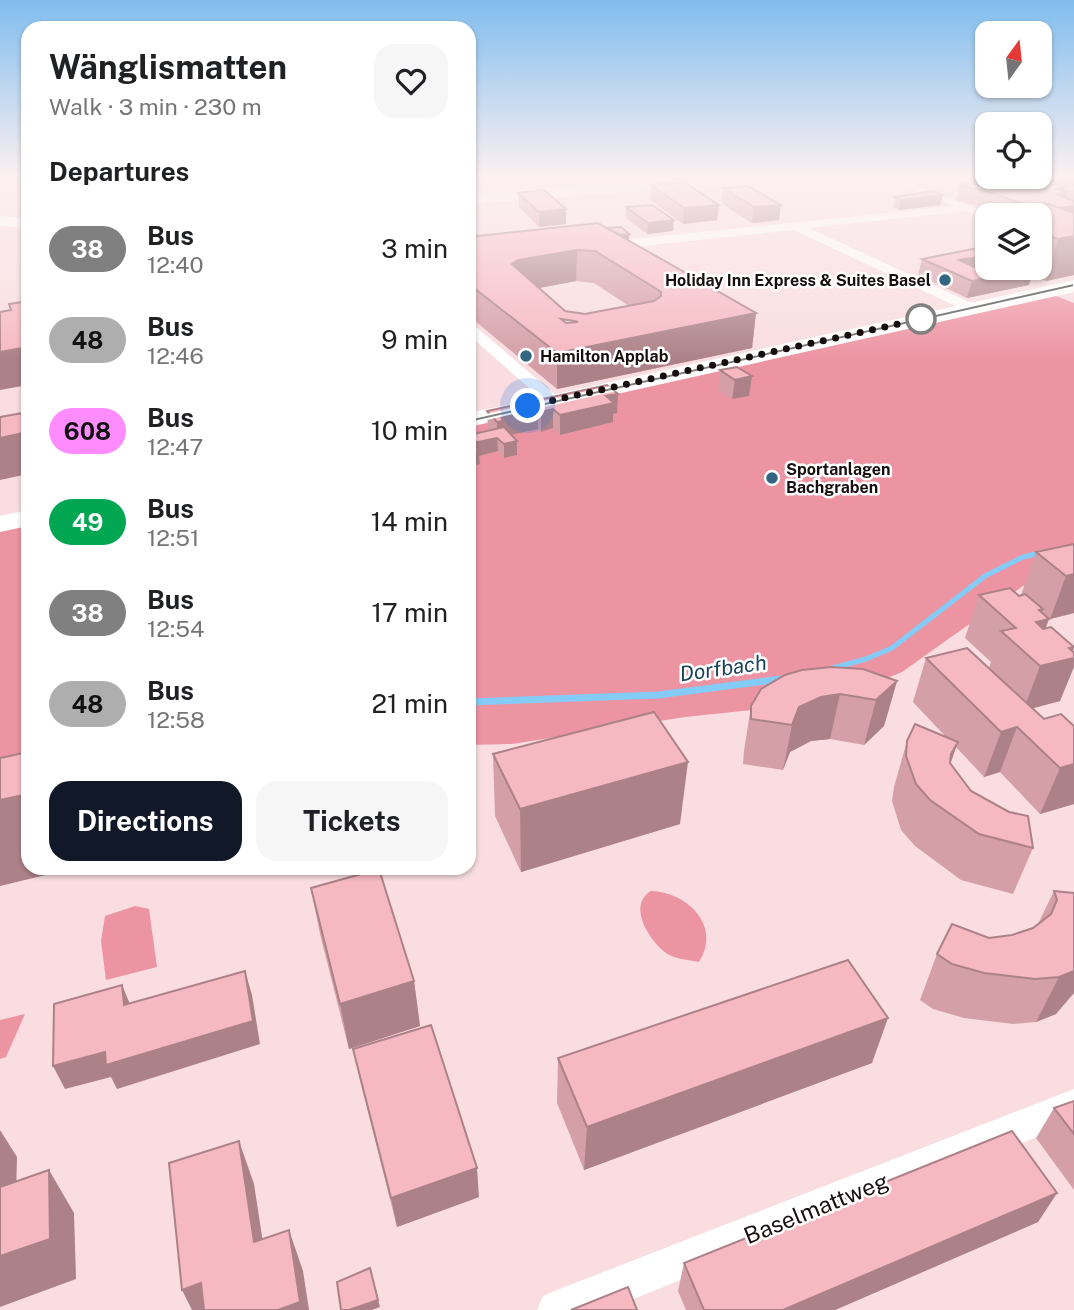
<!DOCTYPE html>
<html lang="en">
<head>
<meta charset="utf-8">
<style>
	:root { --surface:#fff; --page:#f6f6f6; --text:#202124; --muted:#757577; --accent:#111827 }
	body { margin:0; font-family:"Public Sans",sans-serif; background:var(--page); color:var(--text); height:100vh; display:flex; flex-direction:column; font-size:26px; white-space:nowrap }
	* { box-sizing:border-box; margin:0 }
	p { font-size:23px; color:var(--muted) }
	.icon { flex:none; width:38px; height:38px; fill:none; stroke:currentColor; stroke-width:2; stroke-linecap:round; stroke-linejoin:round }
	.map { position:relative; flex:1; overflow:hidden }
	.panel { position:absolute; left:21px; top:21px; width:455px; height:854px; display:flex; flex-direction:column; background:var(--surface); border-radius:21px; box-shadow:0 2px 5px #0004 }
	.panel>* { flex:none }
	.badge { padding:0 14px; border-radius:23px; font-size:24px; line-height:46px }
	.needle { width:46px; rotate:15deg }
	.buttons { position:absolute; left:975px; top:21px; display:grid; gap:14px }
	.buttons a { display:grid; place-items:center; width:77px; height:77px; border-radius:14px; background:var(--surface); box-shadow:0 2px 5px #0004; font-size:35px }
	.you { position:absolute; width:35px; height:35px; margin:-18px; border:5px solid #fff; border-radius:50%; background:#1a73e8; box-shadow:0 0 0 10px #1a73e833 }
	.map>.badge { position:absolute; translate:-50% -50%; box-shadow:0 0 0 4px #fff }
	h2 { padding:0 28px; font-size:26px; line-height:63px }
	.round { display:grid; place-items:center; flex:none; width:74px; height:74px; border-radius:21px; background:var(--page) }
	.head { display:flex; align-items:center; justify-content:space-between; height:119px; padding:0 28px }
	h1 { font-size:33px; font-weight:700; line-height:52px }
	.primary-button { display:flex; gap:14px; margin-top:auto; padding:14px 28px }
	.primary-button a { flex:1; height:80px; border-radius:21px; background:var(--accent); color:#fff; font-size:28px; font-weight:700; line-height:80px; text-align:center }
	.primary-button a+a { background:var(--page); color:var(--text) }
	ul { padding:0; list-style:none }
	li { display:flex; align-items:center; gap:21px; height:91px; padding:0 28px }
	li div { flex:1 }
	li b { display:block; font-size:26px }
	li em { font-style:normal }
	li .badge { min-width:77px; font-weight:700; text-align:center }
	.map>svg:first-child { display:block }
</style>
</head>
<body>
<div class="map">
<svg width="1074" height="1310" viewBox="0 0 1074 1310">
	<rect width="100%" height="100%" fill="#f9dde0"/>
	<g fill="#ed94a3">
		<path d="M 1046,292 L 1074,303 L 1074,568 L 1023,586 L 902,672 L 829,702 L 685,717 L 512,744 L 469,745 L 469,420 Z"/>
		<path d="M 28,518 L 28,806 L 0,810 L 0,524 Z"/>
		<path d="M 651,891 C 688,892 722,927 699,962 C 688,960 675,959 666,953 C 649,940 627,905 651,891 Z"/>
		<path d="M 135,906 L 149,909 L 157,967 L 106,980 L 101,941 L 105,916 Z"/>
		<path d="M 25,1014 L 6,1057 L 0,1059 L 0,1020 Z"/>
	</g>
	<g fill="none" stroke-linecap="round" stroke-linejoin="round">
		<path stroke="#84cbf8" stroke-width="5" d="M 829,669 L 866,659 L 892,648 L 985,576 L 1023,557 L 1044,552"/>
		<path stroke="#84cbf8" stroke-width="7" d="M 469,702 L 658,695 L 781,679"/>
		<g fill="#fff" fill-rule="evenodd">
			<path d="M 880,176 L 893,176 L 994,215 L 987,215 L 987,218 L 967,211 L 809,228 L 976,305 L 976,311 L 966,311 L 794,230 L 604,250 L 598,246 L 604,242 L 954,206 Z"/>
			<path d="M 469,324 L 474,325 L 559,398 L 561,401 L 559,404 L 547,404 L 469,335 Z"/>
			<path d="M 1074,1089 L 1074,1122 L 606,1310 L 537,1310 L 543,1296 L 557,1290 Z"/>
		</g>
		<g fill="#fff" fill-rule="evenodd">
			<path d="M 715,176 L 776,176 L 768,181 L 469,204 L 469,194 Z"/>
			<path d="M 0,216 L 28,218 L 28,228 L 0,226 Z"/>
			<path d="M 1074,280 L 1074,292 L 469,427 L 469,413 Z"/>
			<path d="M 28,510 L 28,526 L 0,532 L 0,516 Z"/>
		</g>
	</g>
	<g fill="#d49fa7" fill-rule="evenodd">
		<path d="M 1074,176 L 1074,275 L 1046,281 L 1032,276 L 1029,285 L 967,298 L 918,275 L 922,259 L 985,247 L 987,238 L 987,268 L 1040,268 L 1040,215 L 993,215 L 993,214 L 1002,213 L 991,209 L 956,200 L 959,185 L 989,180 L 990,177 Z"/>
		<path d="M 651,185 L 719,205 L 717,220 L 683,224 L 650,200 Z"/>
		<path d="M 723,188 L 779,220 L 752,223 L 721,203 Z"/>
		<path d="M 518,193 L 566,209 L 566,224 L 539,227 L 519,207 Z"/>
		<path d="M 943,195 L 940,205 L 899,210 L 893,207 L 895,197 Z"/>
		<path d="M 626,207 L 673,231 L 647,234 L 626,218 Z"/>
		<path d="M 469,234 L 472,237 L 629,239 L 628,240 L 756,313 L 752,348 L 557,389 L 469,316 ZM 576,281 L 594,283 L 629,306 L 585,314 L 565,311 L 539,288 ZM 561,319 L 578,322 L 566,323 Z"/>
		<path d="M 720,370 L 752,376 L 749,396 L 732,399 L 718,390 Z"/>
		<path d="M 618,394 L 617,413 L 613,414 L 613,422 L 560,435 L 553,428 L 541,432 L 538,429 L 511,435 L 517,441 L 517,455 L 504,458 L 498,451 L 479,456 L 480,464 L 469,467 L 469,435 L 488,431 L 487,411 Z"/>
		<path d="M 1074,544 L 1074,613 L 1050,619 L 1041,613 L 1046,628 L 1074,648 L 1060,701 L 1032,708 L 1044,719 L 1074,804 L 1040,814 L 1000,772 L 984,777 L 956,747 L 950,764 L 971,791 L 1033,848 L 1013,894 L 961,880 L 915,846 L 901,830 L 892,801 L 894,787 L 907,741 L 946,737 L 913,702 L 926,658 L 989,668 L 991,662 L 965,638 L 979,595 L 1019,596 L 1021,595 L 1036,552 Z"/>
		<path d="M 897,681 L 884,726 L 864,745 L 830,739 L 811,741 L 790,752 L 783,770 L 743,764 L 744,751 L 751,706 Z"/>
		<path d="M 493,754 L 680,824 L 521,872 L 495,816 Z"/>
		<path d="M 311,888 L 414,981 L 420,1026 L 349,1049 L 320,934 Z"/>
		<path d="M 1054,891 L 1074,893 L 1056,1014 L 1036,1022 L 1013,1024 L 964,1018 L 933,1009 L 920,1000 L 937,954 L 989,938 L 1012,935 L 1033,928 L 1038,924 Z"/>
		<path d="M 353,1049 L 479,1197 L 397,1227 L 360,1080 Z"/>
		<path d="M 558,1058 L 872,1063 L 584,1170 L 557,1103 Z"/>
		<path d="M 1074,1101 L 1074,1190 L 1036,1138 L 1054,1108 Z"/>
		<path d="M 1057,1193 L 1038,1222 L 835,1310 L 686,1310 L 678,1291 L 684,1263 Z"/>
	</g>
	<g fill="#ac8288">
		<path d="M 1065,187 L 1063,193 L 1067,192 L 1064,202 L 1074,206 L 1074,213 L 1040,226 L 1057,189 Z"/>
		<path d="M 943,195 L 940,205 L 899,210 L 901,200 Z"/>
		<path d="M 719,205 L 717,220 L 683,224 L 684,208 Z"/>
		<path d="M 781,205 L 779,220 L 752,223 L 754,207 Z"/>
		<path d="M 566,209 L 566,224 L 539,227 L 539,212 Z"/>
		<path d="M 674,220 L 673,231 L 647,234 L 648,223 Z"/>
		<path d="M 629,234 L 629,239 L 614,241 L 614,235 Z"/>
		<path d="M 1074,236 L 1074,275 L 1046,281 L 1058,239 Z"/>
		<path d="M 577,250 L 576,281 L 518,292 L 512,264 L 518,260 Z"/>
		<path d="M 978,257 L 974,273 L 959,260 Z"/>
		<path d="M 1034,268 L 1029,285 L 967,298 L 972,281 Z"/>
		<path d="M 756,313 L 752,348 L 557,389 L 557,353 Z"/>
		<path d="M 28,347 L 28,385 L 0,390 L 0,352 Z"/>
		<path d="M 752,376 L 749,396 L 732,399 L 735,380 Z"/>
		<path d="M 618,394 L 617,413 L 613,414 L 613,422 L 560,435 L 560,415 L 606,396 Z"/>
		<path d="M 538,409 L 538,429 L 497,438 L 498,451 L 479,456 L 480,464 L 469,467 L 469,453 L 473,443 L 497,438 L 497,422 L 501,417 Z"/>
		<path d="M 553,409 L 553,428 L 541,432 L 541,412 Z"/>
		<path d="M 28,432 L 28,474 L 0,480 L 0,438 Z"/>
		<path d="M 517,441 L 517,455 L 504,458 L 504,444 Z"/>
		<path d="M 1074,574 L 1074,613 L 1050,619 L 1066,576 Z"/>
		<path d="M 1043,609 L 1038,622 L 1049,619 L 1034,661 L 1023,652 L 1039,610 Z"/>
		<path d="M 1074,647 L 1070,659 L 1074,658 L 1074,667 L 1060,701 L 1023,711 L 1040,666 L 1069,648 Z"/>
		<path d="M 897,681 L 884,726 L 864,745 L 876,700 Z"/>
		<path d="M 840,694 L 830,739 L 811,741 L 790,752 L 783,770 L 792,725 L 799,707 L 821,697 Z"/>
		<path d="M 1017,727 L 1000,772 L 984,777 L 1001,732 Z"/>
		<path d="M 958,742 L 942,787 L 951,754 Z"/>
		<path d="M 688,762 L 680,824 L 521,872 L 520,809 Z"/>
		<path d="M 1074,764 L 1074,804 L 1040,814 L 1060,768 Z"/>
		<path d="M 28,794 L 28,868 L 75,868 L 0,886 L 0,800 Z"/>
		<path d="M 245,971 L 252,995 L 260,1044 L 117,1089 L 111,1077 L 65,1089 L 53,1066 Z"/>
		<path d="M 1074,971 L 1074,993 L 1056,1014 L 1036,1022 L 1059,977 Z"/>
		<path d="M 414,981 L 420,1026 L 349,1049 L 340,1004 Z"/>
		<path d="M 122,985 L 132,1009 L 124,1005 Z"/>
		<path d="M 888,1018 L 872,1063 L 584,1170 L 587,1127 Z"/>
		<path d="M 0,1130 L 17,1157 L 15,1234 L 0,1213 Z"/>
		<path d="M 239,1141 L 254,1184 L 269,1282 L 254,1242 Z"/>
		<path d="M 477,1168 L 479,1197 L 397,1227 L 391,1198 Z"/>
		<path d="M 49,1170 L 74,1213 L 76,1279 L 0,1307 L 0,1256 Z"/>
		<path d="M 1057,1193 L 1038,1222 L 835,1310 L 783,1310 Z"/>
		<path d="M 289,1230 L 303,1271 L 309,1310 L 278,1310 Z"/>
		<path d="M 201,1283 L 214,1310 L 192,1310 L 182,1290 Z"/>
		<path d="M 378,1300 L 380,1307 L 372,1310 L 349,1310 Z"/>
	</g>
	<g fill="#f6b9c2" stroke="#ac8288" stroke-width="2" fill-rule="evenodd">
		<path d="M 1040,176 L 1074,176 L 1074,185 L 1039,177 Z"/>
		<path d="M 1008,177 L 1022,177 L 1065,187 L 1057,189 L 1067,192 L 1058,195 L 1074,201 L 1074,206 L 1059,208 L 1048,204 L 1032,207 L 995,194 L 959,185 Z"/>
		<path d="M 684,182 L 719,205 L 684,208 L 651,185 Z"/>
		<path d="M 748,186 L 781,205 L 754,207 L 723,188 Z"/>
		<path d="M 544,190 L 566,209 L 539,212 L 518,193 Z"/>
		<path d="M 933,191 L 943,195 L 901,200 L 895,197 Z"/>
		<path d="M 1048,204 L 1074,213 L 1074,236 L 1058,239 L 1040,232 L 1040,215 L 996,215 L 993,214 Z"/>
		<path d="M 652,205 L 674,220 L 648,223 L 626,207 Z"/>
		<path d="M 598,223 L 756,313 L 557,353 L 469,284 L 469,237 ZM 577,250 L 595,251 L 655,288 L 661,292 L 661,296 L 654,301 L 585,314 L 565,311 L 512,264 L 518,260 ZM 561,319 L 575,321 L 578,322 L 566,323 Z"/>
		<path d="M 621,227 L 629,234 L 620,235 L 607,228 Z"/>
		<path d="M 983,247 L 987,248 L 987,261 L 978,257 L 959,260 L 981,270 L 993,268 L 1034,268 L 972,281 L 922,259 Z"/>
		<path d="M 28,301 L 28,347 L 0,352 L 0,312 L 11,310 L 9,304 Z"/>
		<path d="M 737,367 L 752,376 L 735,380 L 720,370 Z"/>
		<path d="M 607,385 L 618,394 L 606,396 L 614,403 L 560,415 L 553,409 L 541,412 L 538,409 L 501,417 L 503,421 L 497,422 L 487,411 Z"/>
		<path d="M 28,412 L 28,432 L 0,438 L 0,417 Z"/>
		<path d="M 504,427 L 517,441 L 504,444 L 497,438 L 473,443 L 479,450 L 469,453 L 469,435 Z"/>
		<path d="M 1074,544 L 1074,574 L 1066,576 L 1036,552 Z"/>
		<path d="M 1010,588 L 1019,596 L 1025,594 L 1043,609 L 1039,610 L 1049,619 L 1036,622 L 1043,629 L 1051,627 L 1074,647 L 1069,648 L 1074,653 L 1074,658 L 1040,666 L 1001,631 L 1016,628 L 979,595 Z"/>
		<path d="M 967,648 L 1044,719 L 1061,714 L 1074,726 L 1074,764 L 1060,768 L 1017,727 L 1001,732 L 926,658 Z"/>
		<path d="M 831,667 L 863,669 L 897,681 L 876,700 L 840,694 L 821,697 L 799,707 L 792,725 L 751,719 L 751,706 L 761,689 L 785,675 L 802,670 Z"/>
		<path d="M 654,712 L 688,762 L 520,809 L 493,754 Z"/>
		<path d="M 915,724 L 958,742 L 951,754 L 950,763 L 971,791 L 1009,812 L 1028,816 L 1033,848 L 979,834 L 930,800 L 916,784 L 906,756 L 907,741 Z"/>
		<path d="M 28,752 L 28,794 L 0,800 L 0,758 Z"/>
		<path d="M 379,869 L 414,981 L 340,1004 L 311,888 Z"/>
		<path d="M 1054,891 L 1074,893 L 1074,971 L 1059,977 L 1035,979 L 984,973 L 952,964 L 937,954 L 952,924 L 989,938 L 1012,935 L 1033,928 L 1051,914 L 1057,900 Z"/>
		<path d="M 848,960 L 888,1018 L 587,1127 L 558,1058 Z"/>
		<path d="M 245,971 L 253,1021 L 106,1065 L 105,1052 L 53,1066 L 54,1004 L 122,985 L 124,1005 Z"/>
		<path d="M 431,1025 L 477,1168 L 391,1198 L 353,1049 Z"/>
		<path d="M 1074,1101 L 1074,1134 L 1054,1108 Z"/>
		<path d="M 1012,1131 L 1057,1193 L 783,1310 L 704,1310 L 684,1263 Z"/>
		<path d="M 239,1141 L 254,1242 L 289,1230 L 300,1302 L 278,1310 L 204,1310 L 201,1283 L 182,1290 L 169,1163 Z"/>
		<path d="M 49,1170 L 50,1239 L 0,1256 L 0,1187 Z"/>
		<path d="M 370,1268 L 378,1300 L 349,1310 L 341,1310 L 337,1282 Z"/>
		<path d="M 628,1287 L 637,1310 L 571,1310 Z"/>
	</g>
	<linearGradient id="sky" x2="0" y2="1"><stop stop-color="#80bdee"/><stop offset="0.49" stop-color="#fcf0f1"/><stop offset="1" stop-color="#fcf0f1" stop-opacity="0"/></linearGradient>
	<rect width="1074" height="359" fill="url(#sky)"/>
	<path fill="#808080" stroke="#fff" stroke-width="2" d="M 1074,283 L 1074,287 L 469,423 L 464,420 Z"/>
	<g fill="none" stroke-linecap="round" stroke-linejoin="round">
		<path stroke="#170e0f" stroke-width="7" stroke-dasharray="0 12.6" d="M 528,406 L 921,319"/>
	</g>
	<g fill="#346583" stroke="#fff" stroke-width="2.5">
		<circle cx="945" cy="280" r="7"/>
		<circle cx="526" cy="356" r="7"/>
		<circle cx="772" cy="478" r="7"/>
	</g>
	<circle fill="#fff" stroke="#808080" stroke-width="3.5" cx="921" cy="319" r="14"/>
	<g text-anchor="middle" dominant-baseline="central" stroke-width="5" stroke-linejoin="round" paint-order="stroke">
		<g font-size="16" font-weight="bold" fill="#170e0f" stroke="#fff" text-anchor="start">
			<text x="931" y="280" text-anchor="end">Holiday Inn Express &amp; Suites Basel</text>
			<text x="540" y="356">Hamilton Applab</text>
			<text x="786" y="469">Sportanlagen<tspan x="786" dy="18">Bachgraben</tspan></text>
		</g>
		<g font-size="21" font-style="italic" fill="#1b435a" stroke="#fff">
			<text transform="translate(723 668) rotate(-8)">Dorfbach</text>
		</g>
		<g font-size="23" fill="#170e0f" stroke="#fff">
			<text transform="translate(816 1208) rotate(-22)">Baselmattweg</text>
		</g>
	</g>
</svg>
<div class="buttons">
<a><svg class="needle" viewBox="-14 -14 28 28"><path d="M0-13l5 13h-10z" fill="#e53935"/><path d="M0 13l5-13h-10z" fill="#757577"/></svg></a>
<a><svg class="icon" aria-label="locate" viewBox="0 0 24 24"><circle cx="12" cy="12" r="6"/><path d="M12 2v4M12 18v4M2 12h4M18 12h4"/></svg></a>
<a><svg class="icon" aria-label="layers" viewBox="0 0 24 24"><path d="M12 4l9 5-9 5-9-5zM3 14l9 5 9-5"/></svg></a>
</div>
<div class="you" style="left:528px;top:406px"></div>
<section class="panel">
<div class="head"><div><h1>Wänglismatten</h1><p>Walk · 3 min · 230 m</p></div><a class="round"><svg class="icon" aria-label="heart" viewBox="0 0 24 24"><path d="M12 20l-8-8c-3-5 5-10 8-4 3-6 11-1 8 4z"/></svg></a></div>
<h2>Departures</h2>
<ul>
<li><span class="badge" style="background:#808080;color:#fff">38</span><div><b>Bus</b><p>12:40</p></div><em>3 min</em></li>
<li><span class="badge" style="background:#aeaeae;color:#111">48</span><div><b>Bus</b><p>12:46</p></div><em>9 min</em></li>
<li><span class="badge" style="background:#ff8cff;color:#111">608</span><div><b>Bus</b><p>12:47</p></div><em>10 min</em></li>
<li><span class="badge" style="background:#00a651;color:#fff">49</span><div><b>Bus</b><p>12:51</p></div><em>14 min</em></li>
<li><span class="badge" style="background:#808080;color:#fff">38</span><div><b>Bus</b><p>12:54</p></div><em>17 min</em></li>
<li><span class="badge" style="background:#aeaeae;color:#111">48</span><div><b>Bus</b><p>12:58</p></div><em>21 min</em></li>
</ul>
<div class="primary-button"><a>Directions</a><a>Tickets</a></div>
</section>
</div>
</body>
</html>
